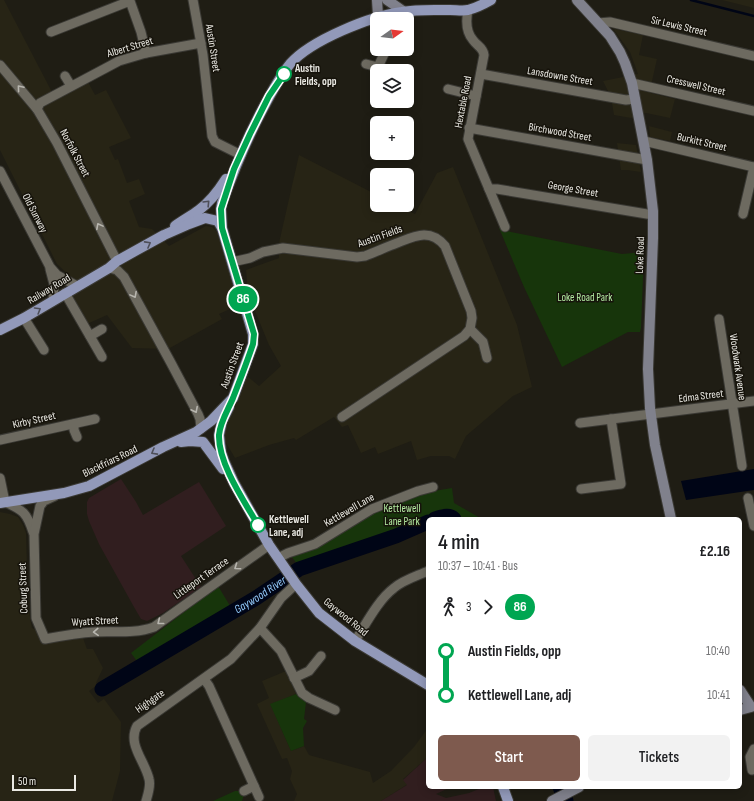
<!DOCTYPE html>
<html lang="en">
<head>
<meta charset="utf-8">
<style>
	:root { --surface:#fff; --page:#f2f2f2; --text:#202124; --muted:#757577; --accent:#7e5a4e }
	body { margin:0; font-family:"Sofia Sans Condensed",sans-serif; background:var(--page); color:var(--text); height:100vh; display:flex; flex-direction:column; font-size:15px; white-space:nowrap }
	* { box-sizing:border-box; margin:0 }
	p { font-size:13px; color:var(--muted) }
	.icon { flex:none; width:22px; height:22px; fill:none; stroke:currentColor; stroke-width:2; stroke-linecap:round; stroke-linejoin:round }
	.map { position:relative; flex:1; overflow:hidden }
	.drawer { position:absolute; left:426px; top:517px; width:316px; height:272px; display:flex; flex-direction:column; background:var(--surface); border-radius:6px; box-shadow:0 2px 10px #0003 }
	.drawer>* { flex:none }
	.badge { padding:0 8px; border-radius:13px; font-size:14px; line-height:26px }
	.needle { width:26px; rotate:76deg }
	.buttons { position:absolute; left:370px; top:12px; display:grid; gap:8px }
	.buttons a { display:grid; place-items:center; width:44px; height:44px; border-radius:6px; background:var(--surface); box-shadow:0 2px 10px #0003; font-size:20px }
	.scale { position:absolute; left:12px; bottom:10px; width:64px; box-sizing:border-box; padding-left:4px; border:2px solid #eae9e3; border-top:0; font-size:11px; line-height:14px; white-space:nowrap; color:#eae9e3; -webkit-text-stroke:3px #16130b; paint-order:stroke }
	.map>.badge { position:absolute; translate:-50% -50%; box-shadow:0 0 0 2px #fff }
	.legs { display:flex; align-items:center; gap:6px; height:44px; padding:0 12px; font-size:13px }
	.legs p { margin-inline-start:auto }
	.summary { display:flex; align-items:center; justify-content:space-between; height:68px; padding:0 12px }
	h1 { font-size:22px; font-weight:600; line-height:30px }
	.action { display:flex; gap:8px; margin-top:auto; padding:8px 12px }
	.action a { flex:1; height:46px; border-radius:6px; background:var(--accent); color:#fff; font-size:16px; font-weight:600; line-height:46px; text-align:center }
	.action a+a { background:var(--page); color:var(--text) }
	ul { padding:0 12px; list-style:none }
	li { display:flex; align-items:center; gap:14px; height:44px; font-size:15px }
	li i { display:grid; place-items:center; width:6px; height:100%; margin:0 5px; background:currentColor }
	li i::after { content:''; width:10px; height:10px; margin:-5px; border:3px solid; border-radius:50%; background:var(--surface) }
	li p { margin-inline-start:auto }
	li:first-child i { background:linear-gradient(#0000 50%,currentColor 0) }
	li:last-child i { background:linear-gradient(currentColor 50%,#0000 0) }
	.map>svg:first-child { display:block }
</style>
</head>
<body>
<div class="map">
<svg width="754" height="801" viewBox="0 0 754 801">
	<rect width="100%" height="100%" fill="#1f1d14"/>
	<g fill="#272415">
		<path d="M 0,0 L 4,0 L 54,96 L 88,82 L 95,95 L 106,90 L 131,138 L 109,147 L 115,160 L 118,159 L 127,183 L 139,179 L 145,194 L 129,201 L 139,227 L 152,229 L 169,246 L 206,226 L 212,227 L 217,232 L 239,305 L 219,314 L 222,319 L 168,349 L 132,348 L 107,315 L 87,324 L 72,299 L 71,277 L 57,264 L 0,150 Z"/>
		<path d="M 722,0 L 754,0 L 754,8 Z"/>
		<path d="M 615,29 L 643,35 L 639,55 L 657,59 L 652,81 L 651,93 L 675,99 L 670,118 L 646,113 L 631,118 L 614,115 L 612,103 L 608,91 L 603,81 L 638,74 L 630,52 L 614,30 Z"/>
		<path d="M 649,126 L 672,132 L 670,141 L 650,137 Z"/>
		<path d="M 617,143 L 636,145 L 641,172 L 627,170 L 621,170 Z"/>
		<path d="M 299,155 L 377,195 L 377,205 L 396,205 L 415,214 L 437,173 L 453,167 L 517,325 L 532,387 L 513,396 L 466,436 L 455,459 L 449,456 L 431,456 L 417,460 L 411,441 L 378,454 L 375,447 L 361,453 L 348,425 L 342,427 L 334,417 L 296,440 L 294,438 L 269,445 L 235,458 L 222,436 L 237,395 L 246,375 L 259,386 L 281,366 L 269,345 L 248,294 L 246,270 L 279,258 L 279,243 Z"/>
		<path d="M 0,512 L 10,514 L 18,517 L 23,525 L 26,533 L 28,606 L 32,628 L 61,641 L 83,638 L 87,649 L 93,649 L 103,668 L 96,683 L 97,685 L 89,691 L 98,703 L 104,699 L 121,722 L 120,771 L 112,801 L 0,801 Z"/>
		<path d="M 286,671 L 296,694 L 271,705 L 291,751 L 304,746 L 309,755 L 370,772 L 373,783 L 391,771 L 414,747 L 428,728 L 428,757 L 403,779 L 408,784 L 381,801 L 294,801 L 297,794 L 290,779 L 292,771 L 287,758 L 282,759 L 257,704 L 269,698 L 262,681 Z"/>
	</g>
	<g fill="#311e1f">
		<path d="M 121,479 L 136,502 L 143,515 L 199,482 L 226,526 L 181,556 L 201,587 L 163,613 L 147,621 L 141,619 L 134,607 L 99,544 L 89,521 L 87,514 L 87,502 L 89,498 Z"/>
		<path d="M 428,757 L 428,787 L 451,787 L 436,794 L 446,798 L 469,793 L 484,787 L 493,787 L 496,801 L 381,801 L 407,785 L 403,780 Z"/>
	</g>
	<g fill="#17350b">
		<path d="M 499,228 L 511,232 L 622,254 L 644,252 L 641,328 L 640,332 L 628,332 L 562,367 L 524,287 Z"/>
		<path d="M 452,488 L 454,503 L 482,519 L 459,519 C 453,514 447,513 439,515 C 422,518 407,528 391,534 C 360,546 329,555 298,565 L 291,556 L 367,516 L 400,500 L 434,491 Z"/>
		<path d="M 218,586 L 235,614 L 178,645 L 142,668 L 131,653 Z"/>
		<path d="M 296,694 L 306,702 L 304,719 L 307,721 L 303,728 L 304,746 L 291,751 L 270,704 Z"/>
		<path d="M 235,791 L 242,791 L 244,795 L 242,801 L 213,801 Z"/>
	</g>
	<path fill="#000516" d="M 754,469 L 754,490 L 686,500 L 681,481 Z"/>
	<g fill="none" stroke-linecap="round" stroke-linejoin="round">
		<path stroke="#000516" stroke-width="2.5" d="M 691,0 L 754,16"/>
		<g stroke="#000516" stroke-width="15">
			<path d="M 435,519 C 442,517 449,514 454,519"/>
			<path id="s1" d="M 102,689 L 256,598 L 299,569 L 396,536 L 428,522"/>
			<path d="M 560,787 L 566,801"/>
		</g>
		<defs>
			<g id="street">
				<path d="M 193,0 L 203,55 L 212,136 L 215,142 L 241,155"/>
				<path d="M 468,10 C 466,20 466,32 473,40 C 477,46 483,47 484,55 L 468,139 L 505,227"/>
				<path d="M 598,23 L 610,22 L 754,56"/>
				<path d="M 51,32 L 130,1 L 141,32 L 146,53"/>
				<path d="M 383,49 L 384,54 L 378,67 L 389,71"/>
				<path d="M 366,64 L 378,67"/>
				<path d="M 0,65 L 37,109 L 57,143 L 117,261"/>
				<path d="M 481,74 L 626,100 L 635,99"/>
				<path d="M 65,76 L 71,86"/>
				<path d="M 632,83 L 754,111"/>
				<path d="M 448,89 L 476,96"/>
				<path d="M 37,109 L 40,103 L 119,61 L 146,53 L 201,43"/>
				<path d="M 469,128 L 647,160"/>
				<path d="M 644,141 L 754,167"/>
				<path d="M 0,171 L 50,267 L 57,275 L 77,286"/>
				<path d="M 489,189 L 497,189 L 653,215"/>
				<path d="M 743,214 L 754,167"/>
				<path d="M 232,262 L 250,258 L 263,252 L 283,248 L 357,257 L 365,256 C 376,252 386,247 397,243 C 415,236 430,228 445,246 L 471,311 L 472,318 L 470,329 L 464,336 L 342,417"/>
				<path d="M 109,268 L 117,270 L 124,277 L 171,363 L 198,414 L 200,419 L 201,429"/>
				<path d="M 50,269 L 54,284 L 53,301"/>
				<path d="M 65,293 L 102,357"/>
				<path d="M 24,318 L 44,350"/>
				<path d="M 719,319 L 742,466"/>
				<path d="M 470,329 L 483,342 L 487,358"/>
				<path d="M 90,336 L 102,329"/>
				<path d="M 580,423 L 754,401"/>
				<path d="M 74,424 L 74,430 L 77,437"/>
				<path d="M 0,440 L 95,419"/>
				<path d="M 0,478 L 5,502 C 23,510 27,513 33,532"/>
				<path d="M 581,489 L 621,484 L 611,419"/>
				<path d="M 55,496 L 44,501 L 40,506 L 34,534 L 36,618 L 45,639 C 61,636 78,633 95,632 C 114,631 135,634 154,627 L 269,545"/>
				<path d="M 748,498 L 754,526"/>
				<path d="M 278,558 L 288,553 L 315,544 L 372,509 L 418,491 L 433,487"/>
				<path d="M 260,628 L 281,651 L 302,693 L 309,698 L 335,710"/>
				<path d="M 355,641 C 366,624 378,600 394,588 C 403,580 417,576 428,571"/>
				<path d="M 294,678 L 309,671 L 321,656"/>
				<path d="M 204,679 L 209,686 L 259,797"/>
				<path d="M 752,770 L 750,757 L 754,749"/>
				<path d="M 244,791 L 254,786"/>
				<path d="M 146,801 C 148,794 151,786 149,779 C 145,761 127,744 137,726 L 231,659 L 260,628 L 281,598 L 296,584"/>
			</g>
			<g id="secondary">
				<path d="M 377,0 L 378,16"/>
				<path d="M 387,0 L 403,11"/>
				<path d="M 577,0 L 610,36 L 620,52 L 625,63 L 632,83 L 647,160 L 653,211 L 653,238 L 648,369 L 650,408 L 655,445 L 671,519"/>
				<path d="M 740,690 L 751,707 L 740,710"/>
				<path d="M 552,801 L 579,787"/>
			</g>
			<g id="primary">
				<path d="M 175,226 C 183,220 191,216 199,210 C 210,202 219,190 226,179"/>
				<path d="M 0,330 L 24,318 L 109,268 L 117,261 L 164,235 L 189,224 L 205,218 L 218,221 L 222,228"/>
				<path d="M 229,407 L 222,421 L 219,435 L 221,452 L 224,461 L 234,483 L 269,545 L 296,584 L 319,613 L 355,641 L 428,685"/>
				<path d="M 181,442 L 190,441 L 203,442 L 223,469"/>
				<path d="M 0,503 L 64,493 L 89,486 L 163,447 L 196,432 L 211,421 L 233,398 L 253,344 L 253,334 L 222,228 L 221,209 L 222,203 C 233,172 245,143 260,114 C 269,97 278,79 290,64 C 311,40 371,16 402,12 C 418,9 434,10 450,10 C 456,10 463,11 468,10 C 476,8 484,4 491,0"/>
				<path d="M 503,787 L 508,801"/>
			</g>
		</defs>
		<use href="#street" stroke="#3a3934" stroke-width="11"/>
		<use href="#secondary" stroke="#3a3934" stroke-width="12"/>
		<use href="#primary" stroke="#3a3934" stroke-width="12"/>
		<use href="#street" stroke="#6d6a60" stroke-width="9"/>
		<use href="#secondary" stroke="#80818c" stroke-width="10"/>
		<use href="#primary" stroke="#9299b9" stroke-width="10"/>
	</g>
	<defs><path id="oneway-chevron" d="M-2-3.5L2.5 0L-2 3.5" fill="none" stroke-width="1.6" stroke-linecap="round" stroke-linejoin="round"/></defs>
	<g stroke="#b8b6af">
		<use href="#oneway-chevron" transform="translate(20 88) rotate(-130)"/>
		<use href="#oneway-chevron" transform="translate(99 226) rotate(-118)"/>
		<use href="#oneway-chevron" transform="translate(134 295) rotate(62)"/>
		<use href="#oneway-chevron" transform="translate(195 410) rotate(63)"/>
		<use href="#oneway-chevron" transform="translate(237 567) rotate(145)"/>
		<use href="#oneway-chevron" transform="translate(160 622) rotate(142)"/>
		<use href="#oneway-chevron" transform="translate(96 632) rotate(177)"/>
	</g>
	<g stroke="#4e4f59">
		<use href="#oneway-chevron" transform="translate(207 203) rotate(-46)"/>
		<use href="#oneway-chevron" transform="translate(148 244) rotate(-29)"/>
		<use href="#oneway-chevron" transform="translate(38 310) rotate(-31)"/>
		<use href="#oneway-chevron" transform="translate(154 452) rotate(151)"/>
	</g>
	<g fill="none" stroke-linecap="round" stroke-linejoin="round">
		<defs>
			<path id="line-1" d="M 258,525 C 244,501 218,463 219,435 C 220,422 228,410 233,398 C 240,380 247,362 253,344 L 254,334 L 222,228 L 221,209 L 234,169 L 250,134 L 269,96 L 284,74"/>
		</defs>
		<use href="#line-1" stroke="#fff" stroke-width="9"/>
		<use href="#line-1" stroke="#00a651" stroke-width="6"/>
	</g>
	<g fill="#fff" stroke="#00a651" stroke-width="2">
		<circle cx="284" cy="74" r="7"/>
		<circle cx="258" cy="525" r="7"/>
	</g>
	<g text-anchor="middle" dominant-baseline="central" stroke-width="3" stroke-linejoin="round" paint-order="stroke">
		<g font-size="11" fill="#eae9e3" stroke="#16130b">
			<text transform="translate(679 26) rotate(13)">Sir Lewis Street</text>
			<text transform="translate(130 47) rotate(-17)">Albert Street</text>
			<text transform="translate(213 48) rotate(81)">Austin Street</text>
			<text transform="translate(560 76) rotate(10)">Lansdowne Street</text>
			<text transform="translate(696 85) rotate(13)">Cresswell Street</text>
			<text transform="translate(463 102) rotate(-79)">Hextable Road</text>
			<text transform="translate(560 132) rotate(10)">Birchwood Street</text>
			<text transform="translate(702 142) rotate(13)">Burkitt Street</text>
			<text transform="translate(75 153) rotate(62)">Norfolk Street</text>
			<text transform="translate(573 189) rotate(10)">George Street</text>
			<text transform="translate(35 213) rotate(63)">Old Sunway</text>
			<text transform="translate(380 236) rotate(-20)">Austin Fields</text>
			<text transform="translate(640 255) rotate(-88)">Loke Road</text>
			<text transform="translate(49 289) rotate(-31)">Railway Road</text>
			<text transform="translate(232 365) rotate(-70)">Austin Street</text>
			<text transform="translate(738 367) rotate(82)">Woodwark Avenue</text>
			<text transform="translate(701 396) rotate(-7)">Edma Street</text>
			<text transform="translate(34 420) rotate(-13)">Kirby Street</text>
			<text transform="translate(110 461) rotate(-26)">Blackfriars Road</text>
			<text transform="translate(349 510) rotate(-30)">Kettlewell Lane</text>
			<text transform="translate(201 578) rotate(-35)">Littleport Terrace</text>
			<text transform="translate(23 588) rotate(-92)">Coburg Street</text>
			<text transform="translate(346 617) rotate(39)">Gaywood Road</text>
			<text transform="translate(95 621) rotate(-3)">Wyatt Street</text>
			<text transform="translate(150 701) rotate(-35)">Highgate</text>
		</g>
		<g font-size="11" font-weight="bold" fill="#eae9e3" stroke="#16130b" text-anchor="start">
			<text x="295" y="68">Austin<tspan x="295" dy="13">Fields, opp</tspan></text>
			<text x="269" y="519">Kettlewell<tspan x="269" dy="13">Lane, adj</tspan></text>
		</g>
		<g font-size="11" fill="#b3eaa1" stroke="#16130b">
			<text x="585" y="297">Loke Road Park</text>
			<text x="402" y="508">Kettlewell<tspan x="402" dy="13">Lane Park</tspan></text>
		</g>
		<g font-size="12" font-style="italic" fill="#95cdfe" stroke="#16130b">
			<text stroke="none"><textPath href="#s1" startOffset="184">Gaywood River</textPath></text>
		</g>
	</g>
</svg>
<div class="buttons">
<a><svg class="needle" viewBox="-14 -14 28 28"><path d="M0-13l5 13h-10z" fill="#e53935"/><path d="M0 13l5-13h-10z" fill="#757577"/></svg></a>
<a><svg class="icon" aria-label="layers" viewBox="0 0 24 24"><path d="M12 4l9 5-9 5-9-5zM3 14l9 5 9-5"/></svg></a>
<a>+</a>
<a>−</a>
</div>
<div class="scale">50 m</div>
<b class="badge" style="left:243px;top:299px;background:#00a651;color:#fff">86</b>
<section class="drawer">
<div class="summary"><div><h1>4 min</h1><p>10:37 – 10:41 · Bus</p></div><b>£2.16</b></div>
<div class="legs"><svg class="icon" aria-label="walk" viewBox="0 0 24 24"><circle cx="13" cy="4" r="2"/><path d="M13 8l-2 6 4 7M11 14l-3 7M7 12l3-4h3l4 4"/></svg>3<svg class="icon" aria-label="forward" viewBox="0 0 24 24"><path d="M9 5l7 7-7 7"/></svg><b class="badge" style="background:#00a651;color:#fff">86</b></div>
<ul>
<li><i style="color:#00a651"></i><b>Austin Fields, opp</b><p>10:40</p></li>
<li><i style="color:#00a651"></i><b>Kettlewell Lane, adj</b><p>10:41</p></li>
</ul>
<div class="action"><a>Start</a><a>Tickets</a></div>
</section>
</div>
</body>
</html>
